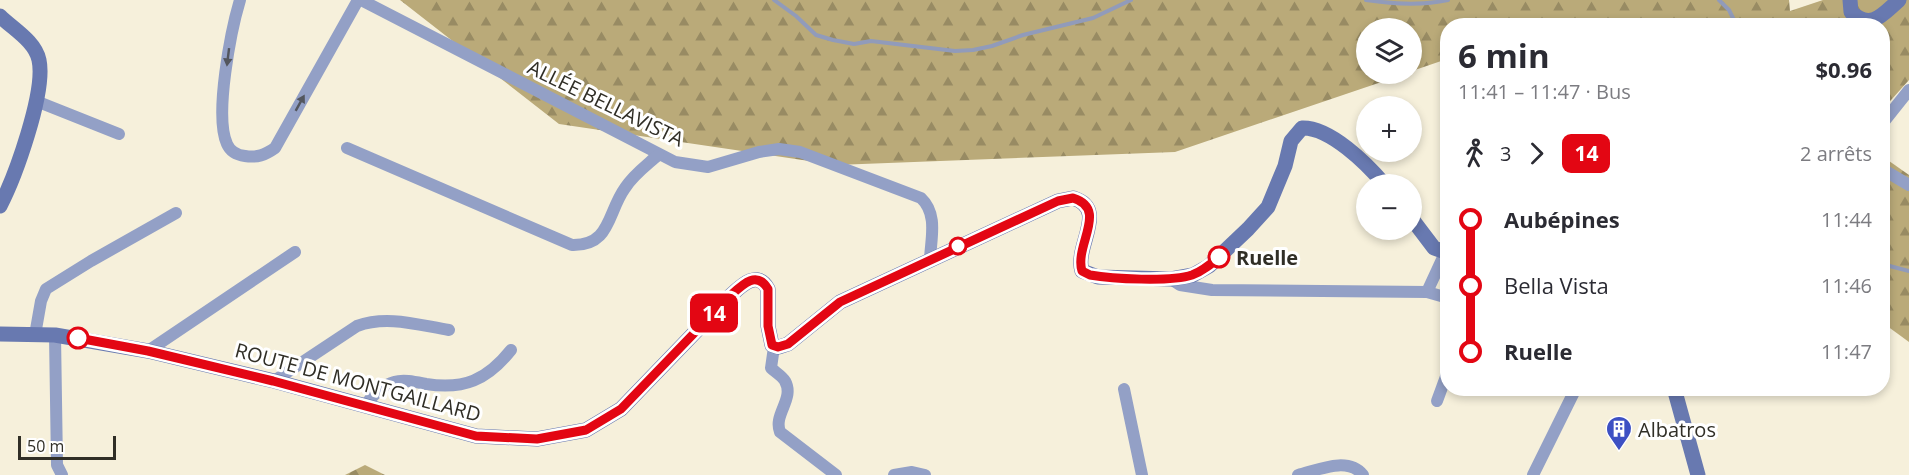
<!DOCTYPE html>
<html lang="fr">
<head>
<meta charset="utf-8">
<style>
	:root { --surface:#fff; --page:#f2f2f3; --text:#2b2b33; --muted:#7c7c81 }
	body { margin:0; font-family:"Open Sans",sans-serif; background:var(--page); color:var(--text); height:100vh; display:flex; flex-direction:column; font-size:22px; white-space:nowrap }
	* { box-sizing:border-box; margin:0 }
	p { font-size:20px; color:var(--muted) }
	.icon { flex:none; width:33px; height:33px; fill:none; stroke:currentColor; stroke-width:2; stroke-linecap:round; stroke-linejoin:round }
	.map { position:relative; flex:1; overflow:hidden }
	.sheet { position:absolute; left:1440px; top:18px; width:450px; height:378px; display:flex; flex-direction:column; background:var(--surface); border-radius:24px; box-shadow:0 3px 9px #0003 }
	.sheet>* { flex:none }
	.badge { padding:0 12px; border-radius:9px; font-size:21px; line-height:39px }
	.controls { position:absolute; left:1356px; top:18px; display:grid; gap:12px }
	.controls a { display:grid; place-items:center; width:66px; height:66px; border-radius:50%; background:var(--surface); box-shadow:0 3px 9px #0003; font-size:30px }
	.scale { position:absolute; left:18px; bottom:15px; width:98px; box-sizing:border-box; padding-left:6px; border:3px solid #302e26; border-top:0; font-size:16px; line-height:21px; white-space:nowrap; color:#302e26; -webkit-text-stroke:4px #fff; paint-order:stroke }
	.map>.badge { position:absolute; translate:-50% -50%; box-shadow:0 0 0 3px #fff }
	.legs { display:flex; align-items:center; gap:9px; height:66px; padding:0 18px; font-size:20px }
	.legs p { margin-inline-start:auto }
	.overview { display:flex; align-items:center; justify-content:space-between; height:102px; padding:0 18px }
	h1 { font-size:33px; font-weight:700; line-height:45px }
	ul { padding:0 18px; list-style:none }
	li { display:flex; align-items:center; gap:21px; height:66px; font-size:22px }
	li i { display:grid; place-items:center; width:9px; height:100%; margin:0 8px; background:currentColor }
	li i::after { content:''; width:15px; height:15px; margin:-8px; border:4px solid; border-radius:50%; background:var(--surface) }
	li p { margin-inline-start:auto }
	li:first-child i { background:linear-gradient(#0000 50%,currentColor 0) }
	li:last-child i { background:linear-gradient(currentColor 50%,#0000 0) }
	.map>svg:first-child { display:block }
</style>
</head>
<body>
<div class="map">
<svg width="1909" height="475" viewBox="0 0 1909 475">
	<defs>
		<pattern id="forest-firs" width="22" height="20" patternUnits="userSpaceOnUse" patternTransform="scale(1.5)"><rect width="22" height="20" fill="#baaa79"/><path d="M5 1l3.5 6h-7zM16 11l3.5 6h-7z" fill="#988b63"/></pattern>
	</defs>
	<rect width="100%" height="100%" fill="#f6f0db"/>
	<g fill="url(#forest-firs)">
		<path d="M 400,0 L 1789,0 L 1790,11 L 1823,0 L 1909,0 L 1909,80 L 1883,109 L 1882,26 L 1448,26 L 1447,59 L 1412,71 L 1412,28 L 1366,28 L 1366,74 L 1405,74 L 1175,152 L 836,165 L 559,124 Z"/>
		<path d="M 1882,156 L 1909,175 L 1909,342 L 1883,323 Z"/>
		<path d="M 365,465 L 385,475 L 345,475 Z"/>
	</g>
	<g fill="none" stroke-linecap="round" stroke-linejoin="round">
		<g stroke="#919bba" stroke-width="4">
			<path d="M 774,0 L 796,16 L 816,35 L 833,40 L 854,44 L 871,41 L 955,51 L 973,50 L 992,46 L 1023,35 L 1093,18 L 1131,0"/>
			<path d="M 1366,0 C 1393,4 1421,6 1448,0"/>
			<path d="M 1719,0 L 1729,10 L 1737,26"/>
			<path d="M 1882,264 L 1909,271"/>
		</g>
		<g stroke="#93a0c6" stroke-width="12">
			<path d="M 240,0 C 231,30 214,116 227,144 C 230,151 237,155 245,156 C 257,158 265,155 275,148 L 358,0"/>
			<path d="M 361,0 L 675,162 L 708,167 L 759,152 L 779,149 L 800,152 L 921,198 C 938,214 931,238 930,259"/>
			<path d="M 36,101 L 119,134"/>
			<path d="M 1882,124 L 1909,90"/>
			<path d="M 347,148 L 572,245 C 611,246 607,213 625,188 C 633,175 647,165 658,155"/>
			<path d="M 1882,169 L 1909,185"/>
			<path d="M 1171,279 L 1180,285 L 1212,290 L 1427,292 L 1448,298"/>
			<path d="M 1427,292 L 1445,253"/>
			<path d="M 35,335 L 41,301 L 46,289 L 91,261 L 176,213"/>
			<path d="M 55,335 L 57,465 L 62,475"/>
			<path d="M 774,347 L 771,368 C 775,372 782,376 785,381 C 795,399 773,414 780,432 L 836,475"/>
			<path d="M 148,351 L 295,252"/>
			<path d="M 274,381 L 357,326 C 387,315 418,325 449,330"/>
			<path d="M 1124,389 L 1142,475"/>
			<path d="M 1437,401 L 1448,371"/>
			<path d="M 365,405 C 373,396 382,385 394,382 C 404,379 416,382 426,384 C 464,390 487,380 511,350"/>
			<path d="M 894,475 L 912,472 L 925,475"/>
			<path d="M 1298,475 C 1318,470 1348,456 1363,475"/>
			<path d="M 1533,475 L 1576,388"/>
		</g>
		<g stroke="#6879b0" stroke-width="15">
			<path d="M 1850,0 L 1851,12 C 1871,31 1883,14 1899,0"/>
			<path d="M 0,16 C 13,29 35,41 39,60 C 46,92 15,177 0,206"/>
			<path d="M 1412,219 L 1434,248 L 1448,253"/>
			<path d="M 0,334 L 55,335 L 148,351 L 274,381 L 476,436 L 537,439 L 586,430 L 621,409 L 729,297 C 741,286 757,269 768,289 L 768,326 L 772,345 L 779,347 L 788,344 L 840,302 L 1058,201 L 1073,198 C 1109,209 1074,246 1082,271 L 1098,277 L 1171,279 L 1193,275 L 1209,266 L 1248,229 L 1268,207 L 1285,166 L 1291,141 L 1302,128 C 1330,127 1367,164 1384,184"/>
			<path d="M 1674,388 L 1698,475"/>
		</g>
	</g>
	<defs><path id="oneway-solid" d="M-6-.8H1V-3.2L6.5 0L1 3.2V.8H-6Z" transform="scale(1.5)"/></defs>
	<g fill="#53565e">
		<use href="#oneway-solid" transform="translate(228 57) rotate(97)"/>
		<use href="#oneway-solid" transform="translate(300 103) rotate(-61)"/>
	</g>
	<g fill="none" stroke-linecap="round" stroke-linejoin="round">
		<defs>
			<path id="line-1" d="M 78,338 L 148,351 L 273,381 L 476,436 L 537,439 L 586,430 L 621,409 L 729,297 C 741,286 756,269 768,289 L 768,326 L 772,345 L 778,347 L 788,344 L 840,302 L 1058,201 L 1073,198 C 1109,209 1074,245 1082,271 L 1090,275 C 1112,279 1171,282 1192,275 C 1203,271 1211,264 1219,257"/>
		</defs>
		<use href="#line-1" stroke="#fff" stroke-width="14"/>
		<use href="#line-1" stroke="#e30613" stroke-width="9"/>
	</g>
	<defs>
		<symbol id="building-pin" viewBox="-11 -11 22 30"><path d="M0 17L-7.5 6A9.5 9.5 0 1 1 7.5 6Z" fill="#3d50c3" stroke="#fff"/><path d="M-4-6H4V6H1V3H-1V6H-4ZM-2.5-4.3h1.7v1.8h-1.7ZM.8-4.3h1.7v1.8H.8ZM-2.5-1h1.7V.8h-1.7ZM.8-1h1.7V.8H.8Z" fill="#fff"/></symbol>
	</defs>
	<g fill-rule="evenodd">
		<use href="#building-pin" x="1604" y="414" width="30" height="40"/>
	</g>
	<g fill="#fff" stroke="#e30613" stroke-width="3">
		<circle cx="958" cy="246" r="8"/>
		<circle cx="1219" cy="257" r="10"/>
		<circle cx="78" cy="338" r="10"/>
	</g>
	<g text-anchor="middle" dominant-baseline="central" stroke-width="6" stroke-linejoin="round" paint-order="stroke">
		<g font-size="20" fill="#302e26" stroke="#fff">
			<text transform="translate(606 103) rotate(26)">ALLÉE BELLAVISTA</text>
			<text transform="translate(358 382) rotate(15)">ROUTE DE MONTGAILLARD</text>
		</g>
		<g font-size="20" font-weight="bold" fill="#302e26" stroke="#fff" text-anchor="start">
			<text x="1236" y="257">Ruelle</text>
		</g>
		<g font-size="20" fill="#302e26" stroke="#fff" text-anchor="start">
			<text x="1638" y="429">Albatros</text>
		</g>
	</g>
</svg>
<div class="controls">
<a><svg class="icon" aria-label="layers" viewBox="0 0 24 24"><path d="M12 4l9 5-9 5-9-5zM3 14l9 5 9-5"/></svg></a>
<a>+</a>
<a>−</a>
</div>
<div class="scale">50 m</div>
<b class="badge" style="left:714px;top:313px;background:#e30613;color:#fff">14</b>
<section class="sheet">
<div class="overview"><div><h1>6 min</h1><p>11:41 – 11:47 · Bus</p></div><b>$0.96</b></div>
<div class="legs"><svg class="icon" aria-label="walk" viewBox="0 0 24 24"><circle cx="13" cy="4" r="2"/><path d="M13 8l-2 6 4 7M11 14l-3 7M7 12l3-4h3l4 4"/></svg>3<svg class="icon" aria-label="forward" viewBox="0 0 24 24"><path d="M9 5l7 7-7 7"/></svg><b class="badge" style="background:#e30613;color:#fff">14</b><p>2 arrêts</p></div>
<ul>
<li><i style="color:#e30613"></i><b>Aubépines</b><p>11:44</p></li>
<li><i style="color:#e30613"></i><span>Bella Vista</span><p>11:46</p></li>
<li><i style="color:#e30613"></i><b>Ruelle</b><p>11:47</p></li>
</ul>
</section>
</div>
</body>
</html>
